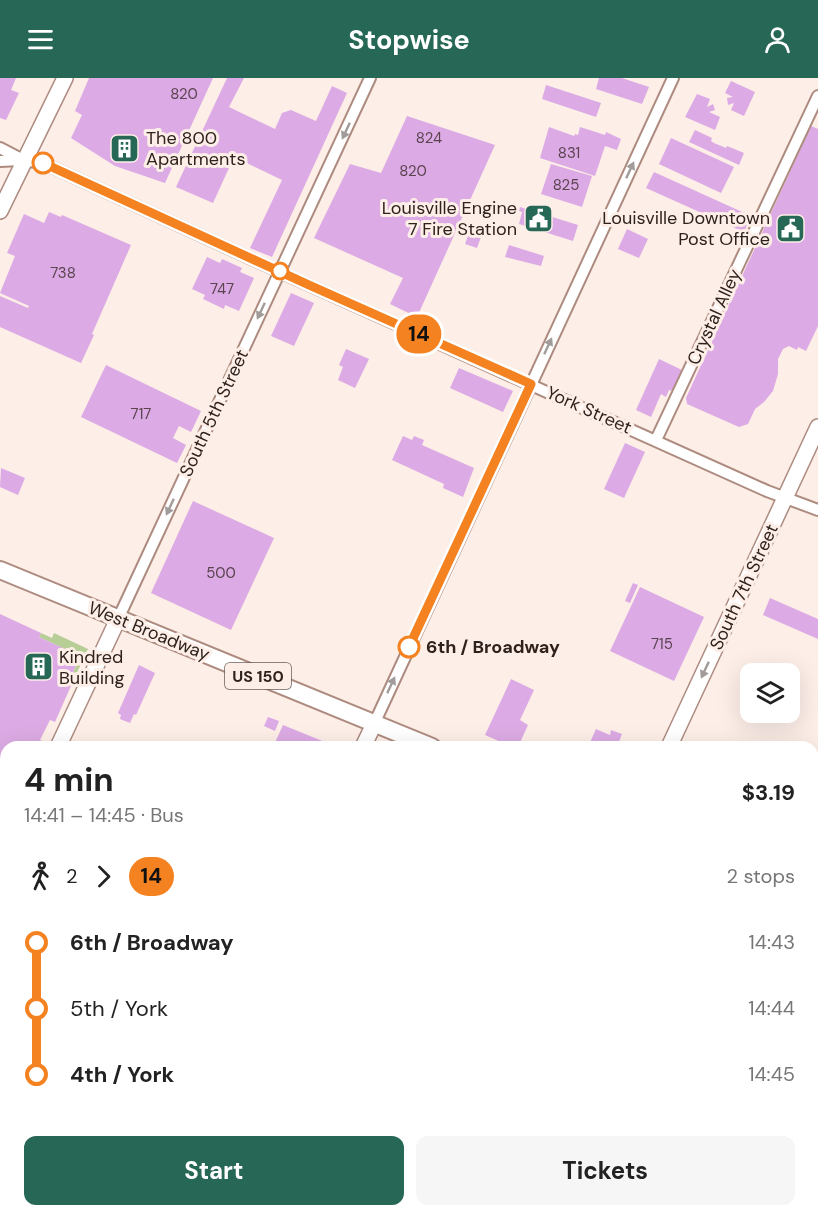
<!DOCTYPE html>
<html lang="en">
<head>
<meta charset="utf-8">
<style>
	:root { --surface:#fff; --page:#f6f6f6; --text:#222; --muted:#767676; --accent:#266756 }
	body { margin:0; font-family:"DM Sans",sans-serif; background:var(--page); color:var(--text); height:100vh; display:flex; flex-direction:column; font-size:22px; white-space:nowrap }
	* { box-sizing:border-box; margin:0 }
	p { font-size:20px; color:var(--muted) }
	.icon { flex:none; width:33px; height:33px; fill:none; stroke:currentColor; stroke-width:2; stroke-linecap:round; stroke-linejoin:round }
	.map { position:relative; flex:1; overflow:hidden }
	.panel { position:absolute; left:0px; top:663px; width:819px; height:476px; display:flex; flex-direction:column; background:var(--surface); border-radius:18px 18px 0 0; box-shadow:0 6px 24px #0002 }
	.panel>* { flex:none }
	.badge { padding:0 12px; border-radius:20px; font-size:21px; line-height:39px }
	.buttons { position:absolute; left:740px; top:585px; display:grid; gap:12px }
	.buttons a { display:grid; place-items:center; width:60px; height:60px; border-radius:12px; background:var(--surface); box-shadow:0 6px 24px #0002; font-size:30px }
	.map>.badge { position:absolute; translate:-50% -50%; box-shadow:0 0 0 3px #fff }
	.legs { display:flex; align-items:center; gap:9px; height:66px; padding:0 24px; font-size:20px }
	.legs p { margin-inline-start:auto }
	.headline { display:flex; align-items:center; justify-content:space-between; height:102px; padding:0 24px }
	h1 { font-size:33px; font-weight:700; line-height:45px }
	.cta { display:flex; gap:12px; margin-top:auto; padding:12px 24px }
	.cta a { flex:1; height:69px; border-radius:12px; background:var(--accent); color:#fff; font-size:24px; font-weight:700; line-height:69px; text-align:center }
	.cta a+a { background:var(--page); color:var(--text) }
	ul { padding:0 24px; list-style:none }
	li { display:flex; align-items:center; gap:21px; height:66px; font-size:22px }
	li i { display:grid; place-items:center; width:9px; height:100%; margin:0 8px; background:currentColor }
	li i::after { content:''; width:15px; height:15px; margin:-8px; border:4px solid; border-radius:50%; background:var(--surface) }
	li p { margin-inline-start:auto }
	li:first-child i { background:linear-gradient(#0000 50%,currentColor 0) }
	li:last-child i { background:linear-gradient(currentColor 50%,#0000 0) }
	header { display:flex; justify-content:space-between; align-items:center; height:78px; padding:0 24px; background:var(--accent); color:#fff; font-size:27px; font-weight:700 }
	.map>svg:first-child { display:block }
</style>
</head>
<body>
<header><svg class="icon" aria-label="menu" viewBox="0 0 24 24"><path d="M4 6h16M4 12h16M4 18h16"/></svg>Stopwise<svg class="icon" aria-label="person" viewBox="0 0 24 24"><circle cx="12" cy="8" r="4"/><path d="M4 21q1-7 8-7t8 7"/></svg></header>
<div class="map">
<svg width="818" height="1138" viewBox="0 0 818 1138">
	<rect width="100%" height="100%" fill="#fdeee8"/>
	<path fill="#b8ce97" d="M 41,555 L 52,560 L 54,555 L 88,571 L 74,601 L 71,599 L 80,578 L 39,559 Z"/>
	<g fill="#dcaae4">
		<path d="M 0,0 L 16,0 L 11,12 L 19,15 L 6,42 L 0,40 Z"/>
		<path d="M 89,0 L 213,0 L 165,105 L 115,88 L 71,60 L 82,37 L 75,33 Z"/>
		<path d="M 227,0 L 244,0 L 229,29 L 275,51 L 282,35 L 291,32 L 316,43 L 332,8 L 347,15 L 272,179 L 250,170 L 282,102 L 234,79 L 213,125 L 176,109 Z"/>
		<path d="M 599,0 L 622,0 L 649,9 L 642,26 L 596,11 Z"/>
		<path d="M 731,3 L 755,14 L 744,38 L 731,32 L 734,25 L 728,27 L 727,20 L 733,19 L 725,15 Z"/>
		<path d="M 546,7 L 601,25 L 596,39 L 542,21 Z"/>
		<path d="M 697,16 L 710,21 L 707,29 L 713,26 L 715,32 L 709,34 L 720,39 L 715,52 L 685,39 Z"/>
		<path d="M 407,38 L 495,67 L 417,239 L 390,226 L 403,200 L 314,160 L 350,86 L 381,95 Z"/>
		<path d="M 811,48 L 818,51 L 818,248 L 806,273 L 798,269 L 797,272 L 789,268 L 783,271 L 778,281 L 778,296 L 773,313 L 764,324 L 755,331 L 748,346 L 739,349 L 687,326 L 686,320 Z"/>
		<path d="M 549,49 L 574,58 L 575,56 L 578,57 L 580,49 L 605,57 L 606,54 L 621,61 L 617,72 L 605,68 L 595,98 L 540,80 Z"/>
		<path d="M 695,52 L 712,60 L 711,63 L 714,65 L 726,70 L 727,68 L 744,75 L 739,87 L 689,64 Z"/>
		<path d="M 671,60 L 734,89 L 721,115 L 659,86 Z"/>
		<path d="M 551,86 L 592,98 L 582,129 L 541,116 Z"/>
		<path d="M 654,94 L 751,138 L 744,154 L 646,110 Z"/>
		<path d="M 520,129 L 578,147 L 573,163 L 519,146 L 522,134 L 519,133 Z"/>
		<path d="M 49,134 L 61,139 L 62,137 L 131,167 L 92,256 L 94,257 L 81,285 L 0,249 L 0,218 L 28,230 L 29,228 L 0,215 L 15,178 L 7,175 L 24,136 L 44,145 Z"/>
		<path d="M 627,151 L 648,161 L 639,180 L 618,171 Z"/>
		<path d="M 469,155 L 481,159 L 477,170 L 465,166 Z"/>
		<path d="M 509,167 L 544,178 L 541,188 L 505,179 Z"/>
		<path d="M 207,179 L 220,185 L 222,181 L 242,190 L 240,194 L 254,200 L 239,233 L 225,227 L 224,231 L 203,221 L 205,217 L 192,211 Z"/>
		<path d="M 291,215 L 314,225 L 294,268 L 271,258 Z"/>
		<path d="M 346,271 L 369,281 L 355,310 L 338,302 L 343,289 L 339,287 Z"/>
		<path d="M 659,281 L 682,292 L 673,313 L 669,312 L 666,319 L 661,316 L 651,339 L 636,332 Z"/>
		<path d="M 106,287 L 201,333 L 191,354 L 179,348 L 173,360 L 186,367 L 177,385 L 81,339 Z"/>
		<path d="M 459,290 L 513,313 L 503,334 L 450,310 Z"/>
		<path d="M 403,358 L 412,362 L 414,358 L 424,362 L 422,367 L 474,390 L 463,419 L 443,410 L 444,406 L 392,382 Z"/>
		<path d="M 625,365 L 645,374 L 624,420 L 604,411 Z"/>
		<path d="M 1,390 L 25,400 L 18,417 L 0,409 Z"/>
		<path d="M 193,423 L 274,460 L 231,552 L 151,515 Z"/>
		<path d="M 633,505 L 638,507 L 630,525 L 625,523 Z"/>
		<path d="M 640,509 L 704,539 L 674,603 L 610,573 Z"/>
		<path d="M 770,520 L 818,541 L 818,561 L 763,537 Z"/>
		<path d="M 0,536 L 41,555 L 39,559 L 80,578 L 71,599 L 74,601 L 55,644 L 50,642 L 40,662 L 45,664 L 43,669 L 6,669 L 6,748 L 0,761 Z"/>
		<path d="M 139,587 L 155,595 L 136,637 L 134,636 L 130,645 L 120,641 L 121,637 L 118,635 Z"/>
		<path d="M 511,601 L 534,612 L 520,642 L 528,647 L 518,669 L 512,669 L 485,657 Z"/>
		<path d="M 268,639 L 279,643 L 275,653 L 264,648 Z"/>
		<path d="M 283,647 L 337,669 L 273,669 Z"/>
		<path d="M 596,651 L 610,657 L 611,652 L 622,656 L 617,669 L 588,669 Z"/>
		<path d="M 813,735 L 818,738 L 818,804 L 813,802 Z"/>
		<path d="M 6,827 L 6,883 L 0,880 L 0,840 Z"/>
		<path d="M 0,1024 L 6,1026 L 6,1047 L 0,1059 Z"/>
		<path d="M 813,1098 L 818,1101 L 818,1125 L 813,1123 Z"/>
		<path d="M 6,1125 L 6,1132 L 132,1132 L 130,1138 L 0,1138 Z"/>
		<path d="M 228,1132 L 422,1132 L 419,1138 L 267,1138 L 264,1136 L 263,1138 L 240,1138 Z"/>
		<path d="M 617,1132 L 738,1132 L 735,1138 L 629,1138 Z"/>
	</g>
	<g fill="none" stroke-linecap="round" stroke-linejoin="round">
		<defs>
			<g id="street">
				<path d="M 0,70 L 23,82 L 43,85 L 293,200 L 767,413 L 818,432"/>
				<path d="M 0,83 L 21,82"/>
				<path d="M 656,362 L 818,18"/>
				<path d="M 118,541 L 370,0"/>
				<path d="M 374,646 L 673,0"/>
				<path d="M 155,1132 L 167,1138"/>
				<path d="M 577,1132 L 589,1138"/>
			</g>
			<g id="secondary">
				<path d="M 0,133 L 65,0"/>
				<path d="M 58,669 L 118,541"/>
				<path d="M 363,669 L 374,646"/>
				<path d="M 669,669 L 818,349"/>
				<path d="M 0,794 L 6,781"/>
				<path d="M 813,1008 L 818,997"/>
				<path d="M 146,1138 L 148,1132"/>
				<path d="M 450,1138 L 452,1132"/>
				<path d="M 753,1138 L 755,1132"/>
			</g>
			<g id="primary">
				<path d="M 0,492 L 432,669"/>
				<path d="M 813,843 L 818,845"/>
			</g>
		</defs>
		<use href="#street" stroke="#ad8b7f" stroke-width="14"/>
		<use href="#secondary" stroke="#ad8b7f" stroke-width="18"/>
		<use href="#primary" stroke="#ad8b7f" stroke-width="20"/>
		<use href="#street" stroke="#fff" stroke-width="10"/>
		<use href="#secondary" stroke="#fff" stroke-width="15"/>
		<use href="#primary" stroke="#fff" stroke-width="16"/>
	</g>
	<defs><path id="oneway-solid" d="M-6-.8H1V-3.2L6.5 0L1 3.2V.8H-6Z" transform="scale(1.5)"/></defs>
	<g fill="#a19c99">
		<use href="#oneway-solid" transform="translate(346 53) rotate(115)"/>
		<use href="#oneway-solid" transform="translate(630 92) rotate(-65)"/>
		<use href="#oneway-solid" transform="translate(261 233) rotate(115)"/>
		<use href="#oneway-solid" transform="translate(548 268) rotate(-65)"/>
		<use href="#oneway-solid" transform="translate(170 429) rotate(115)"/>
		<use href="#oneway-solid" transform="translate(705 592) rotate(115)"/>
		<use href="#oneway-solid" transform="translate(391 607) rotate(-65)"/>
	</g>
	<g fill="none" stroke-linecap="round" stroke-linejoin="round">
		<defs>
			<path id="line-1" d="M 43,85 L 309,207 L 531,306 L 409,569"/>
		</defs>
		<use href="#line-1" stroke="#fff" stroke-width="14"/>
		<use href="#line-1" stroke="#f58220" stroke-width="9"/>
	</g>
	<defs>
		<symbol id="building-square" viewBox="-11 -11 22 22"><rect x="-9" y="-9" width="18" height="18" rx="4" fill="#266756" stroke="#fdeee8"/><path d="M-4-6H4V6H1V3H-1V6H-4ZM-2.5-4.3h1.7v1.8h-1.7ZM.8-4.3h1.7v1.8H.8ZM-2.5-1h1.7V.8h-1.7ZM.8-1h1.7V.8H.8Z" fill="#fff"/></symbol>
		<symbol id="civic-square" viewBox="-11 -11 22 22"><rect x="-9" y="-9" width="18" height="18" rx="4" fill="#266756" stroke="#fdeee8"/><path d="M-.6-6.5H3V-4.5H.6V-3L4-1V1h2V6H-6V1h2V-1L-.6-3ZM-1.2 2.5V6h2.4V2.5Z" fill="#fff"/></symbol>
	</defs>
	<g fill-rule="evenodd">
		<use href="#building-square" x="108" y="54" width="33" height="33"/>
		<use href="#civic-square" x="522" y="124" width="33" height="33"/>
		<use href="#civic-square" x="774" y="134" width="33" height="33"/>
		<use href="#building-square" x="22" y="572" width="33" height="33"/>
	</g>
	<g fill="#fff" stroke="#f58220" stroke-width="3">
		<circle cx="43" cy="85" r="10"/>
		<circle cx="280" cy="193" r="8"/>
		<circle cx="409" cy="569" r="10"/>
	</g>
	<g text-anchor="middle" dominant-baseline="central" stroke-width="6" stroke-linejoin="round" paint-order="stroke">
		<g font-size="15" fill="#5a444f">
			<text x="184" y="16">820</text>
			<text x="429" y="60">824</text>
			<text x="569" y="75">831</text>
			<text x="413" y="93">820</text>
			<text x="566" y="107">825</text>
			<text x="63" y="195">738</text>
			<text x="222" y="211">747</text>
			<text x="141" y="336">717</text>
			<text x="221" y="495">500</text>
			<text x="662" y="566">715</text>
		</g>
		<rect fill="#fdeee8" stroke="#6d5f5a" stroke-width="1.5" x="225" y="585" width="66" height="26" rx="4.5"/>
		<g font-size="16" font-weight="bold" fill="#2f221d">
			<text x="258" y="598">US 150</text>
		</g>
		<g font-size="18" fill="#2f221d" stroke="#fdeee8" text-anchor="start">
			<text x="146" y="60">The 800<tspan x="146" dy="21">Apartments</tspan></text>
			<text x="517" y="130" text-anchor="end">Louisville Engine<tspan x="517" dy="21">7 Fire Station</tspan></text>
			<text x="770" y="140" text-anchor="end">Louisville Downtown<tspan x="770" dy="21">Post Office</tspan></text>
			<text x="59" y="579">Kindred<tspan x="59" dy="21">Building</tspan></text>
		</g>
		<g font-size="18" fill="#2f221d" stroke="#fdeee8">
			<text transform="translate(714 239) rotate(-65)">Crystal Alley</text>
			<text transform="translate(589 332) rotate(24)">York Street</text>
			<text transform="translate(214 335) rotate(-65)">South 5th Street</text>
			<text transform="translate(744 509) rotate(-65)">South 7th Street</text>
			<text transform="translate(149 553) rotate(22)">West Broadway</text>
		</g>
		<g font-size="18" font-weight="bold" fill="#2f221d" stroke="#fdeee8" text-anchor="start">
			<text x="426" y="569">6th / Broadway</text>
		</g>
	</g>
</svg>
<div class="buttons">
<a><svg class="icon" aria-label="layers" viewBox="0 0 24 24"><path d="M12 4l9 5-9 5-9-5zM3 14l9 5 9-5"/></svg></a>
</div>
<b class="badge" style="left:419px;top:256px;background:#f58220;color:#111">14</b>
<section class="panel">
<div class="headline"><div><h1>4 min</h1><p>14:41 – 14:45 · Bus</p></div><b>$3.19</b></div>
<div class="legs"><svg class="icon" aria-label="walk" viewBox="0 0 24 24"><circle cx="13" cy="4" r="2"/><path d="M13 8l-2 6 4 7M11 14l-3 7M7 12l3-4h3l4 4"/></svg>2<svg class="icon" aria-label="forward" viewBox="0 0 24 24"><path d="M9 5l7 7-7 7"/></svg><b class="badge" style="background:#f58220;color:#111">14</b><p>2 stops</p></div>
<ul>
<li><i style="color:#f58220"></i><b>6th / Broadway</b><p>14:43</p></li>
<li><i style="color:#f58220"></i><span>5th / York</span><p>14:44</p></li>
<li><i style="color:#f58220"></i><b>4th / York</b><p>14:45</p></li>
</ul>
<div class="cta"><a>Start</a><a>Tickets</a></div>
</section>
</div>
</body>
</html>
